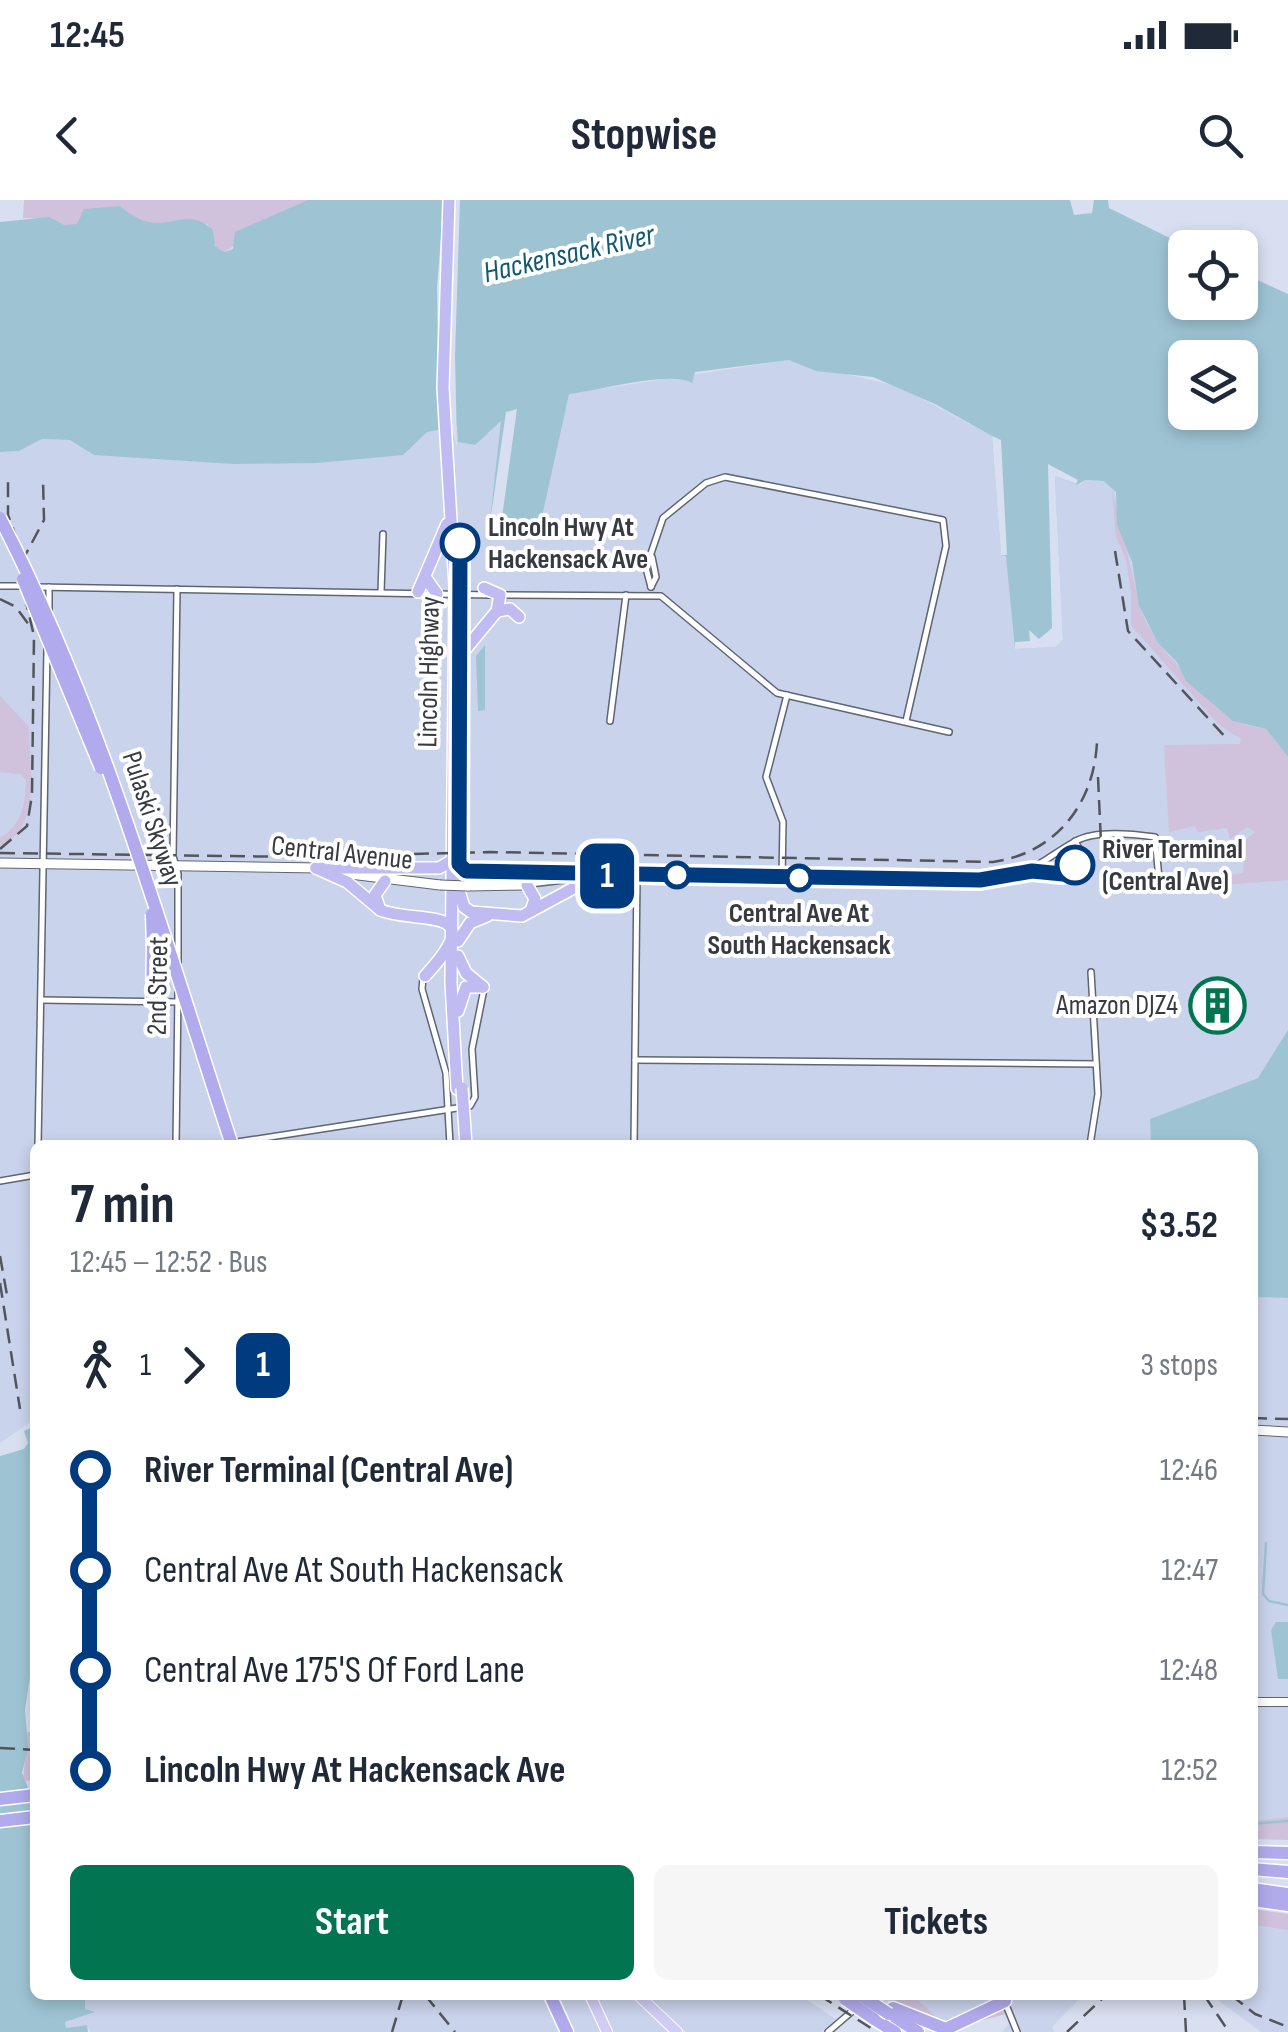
<!DOCTYPE html>
<html lang="en">
<head>
<meta charset="utf-8">
<style>
	:root { --surface:#fff; --page:#f6f6f7; --text:#1f2937; --muted:#747a83; --accent:#027550 }
	body { margin:0; font-family:"Sofia Sans Condensed",sans-serif; background:var(--page); color:var(--text); height:100vh; display:flex; flex-direction:column; font-size:38px; white-space:nowrap }
	* { box-sizing:border-box; margin:0 }
	p { font-size:32px; color:var(--muted) }
	.icon { flex:none; width:55px; height:55px; fill:none; stroke:currentColor; stroke-width:2; stroke-linecap:round; stroke-linejoin:round }
	.map { position:relative; flex:1; overflow:hidden }
	.panel { position:absolute; left:30px; top:940px; width:1228px; height:860px; display:flex; flex-direction:column; background:var(--surface); border-radius:15px; box-shadow:0 5px 15px #0003 }
	.panel>* { flex:none }
	.badge { padding:0 20px; border-radius:15px; font-size:35px; line-height:65px }
	.tools { position:absolute; left:1168px; top:30px; display:grid; gap:20px }
	.tools a { display:grid; place-items:center; width:90px; height:90px; border-radius:15px; background:var(--surface); box-shadow:0 5px 15px #0003; font-size:50px }
	.map>.badge { position:absolute; translate:-50% -50%; box-shadow:0 0 0 5px #fff }
	.legs { display:flex; align-items:center; gap:15px; height:110px; padding:0 40px; font-size:32px }
	.legs p { margin-inline-start:auto }
	.headline { display:flex; align-items:center; justify-content:space-between; height:170px; padding:0 40px }
	h1 { font-size:55px; font-weight:700; line-height:75px }
	.button { display:flex; gap:20px; margin-top:auto; padding:20px 40px }
	.button a { flex:1; height:115px; border-radius:15px; background:var(--accent); color:#fff; font-size:40px; font-weight:700; line-height:115px; text-align:center }
	.button a+a { background:var(--page); color:var(--text) }
	ul { padding:0 40px; list-style:none }
	li { display:flex; align-items:center; gap:35px; height:100px; font-size:38px }
	li i { display:grid; place-items:center; width:15px; height:100%; margin:0 12px; background:currentColor }
	li i::after { content:''; width:25px; height:25px; margin:-12px; border:8px solid; border-radius:50%; background:var(--surface) }
	li p { margin-inline-start:auto }
	li:first-child i { background:linear-gradient(#0000 50%,currentColor 0) }
	li:last-child i { background:linear-gradient(currentColor 50%,#0000 0) }
	.status { display:flex; justify-content:space-between; align-items:center; height:70px; padding:0 50px; background:var(--surface); direction:ltr }
	.status svg { height:28px; fill:currentColor }
	header { display:flex; justify-content:space-between; align-items:center; height:130px; padding:0 40px; background:var(--surface); font-size:45px; font-weight:700 }
	.map>svg:first-child { display:block }
</style>
</head>
<body>
<div class="status"><b>12:45</b><svg viewBox="0 0 49 12"><path d="M0 12V9h3v3zM5 12V6h3v6zM10 12V3h3v9zM15 12V0h3v12zM26 1h20v11H26zM47 4h2v5h-2z"/></svg></div>
<header><svg class="icon" aria-label="back" viewBox="0 0 24 24"><path d="M15 5l-7 7 7 7"/></svg>Stopwise<svg class="icon" aria-label="search" viewBox="0 0 24 24"><circle cx="10" cy="10" r="6"/><path d="M15 15l6 6"/></svg></header>
<div class="map">
<svg width="1288" height="1832" viewBox="0 0 1288 1832">
	<rect width="100%" height="100%" fill="#d8dff0"/>
	<g fill="#c9d3eb">
		<path d="M 788,160 L 900,187 L 992,236 L 1001,354 L 1007,355 L 1016,449 L 1056,447 L 1063,439 L 1055,275 L 1080,285 L 1085,280 L 1105,281 L 1114,288 L 1146,425 L 1288,557 L 1288,830 L 1266,869 L 1258,878 L 1150,919 L 1151,945 L 35,945 L 35,1219 L 0,1243 L 0,252 L 19,251 L 42,239 L 71,240 L 233,264 L 322,262 L 419,238 L 427,230 L 458,226 L 490,233 L 494,224 L 568,194 Z"/>
		<path d="M 1252,1097 L 1288,1098 L 1288,1617 L 1253,1621 Z"/>
		<path d="M 1253,1725 L 1288,1730 L 1288,1832 L 1261,1832 L 1211,1795 L 1252,1795 Z"/>
		<path d="M 85,1795 L 583,1795 L 600,1832 L 91,1832 L 86,1825 L 66,1828 L 65,1822 L 93,1813 L 85,1809 Z"/>
		<path d="M 597,1795 L 631,1795 L 668,1832 L 613,1832 Z"/>
		<path d="M 646,1795 L 800,1795 L 837,1820 L 821,1832 L 686,1832 Z"/>
		<path d="M 912,1795 L 1083,1795 L 1052,1827 L 1054,1832 L 1002,1832 L 1009,1824 L 998,1800 L 944,1824 Z"/>
	</g>
	<g fill="#d0c1dc">
		<path d="M 24,0 L 341,0 L 308,0 L 224,52 L 215,46 L 208,25 C 185,14 177,24 155,25 C 128,27 94,29 68,26 C 51,25 47,17 23,18 Z"/>
		<path d="M 1112,289 L 1141,412 L 1158,443 L 1200,491 L 1242,524 L 1266,529 L 1288,557 L 1288,680 L 1171,689 L 1166,683 L 1243,673 L 1245,641 L 1255,632 L 1247,627 L 1230,639 L 1227,628 L 1198,632 L 1195,626 L 1169,632 L 1164,545 L 1240,544 L 1241,539 L 1218,524 L 1131,425 L 1131,393 L 1126,359 L 1116,337 Z"/>
		<path d="M 0,496 L 29,527 C 29,565 43,627 0,646 L 0,638 C 23,624 25,604 26,580 L 20,574 L 0,572 Z"/>
		<path d="M 27,1532 L 35,1532 L 35,1580 L 23,1581 Z"/>
		<path d="M 1288,1617 L 1288,1640 L 1253,1639 L 1253,1621 Z"/>
		<path d="M 1252,1709 L 1288,1714 L 1288,1730 L 1253,1725 Z"/>
		<path d="M 890,1795 L 912,1795 L 944,1824 L 998,1800 L 1005,1814 C 941,1832 943,1832 886,1798 Z"/>
	</g>
	<g fill="#9ec4d4" fill-rule="evenodd">
		<path d="M 308,0 L 1070,0 L 1074,15 L 1092,13 L 1094,0 L 1108,0 L 1109,8 L 1188,47 L 1185,102 L 1240,102 L 1240,72 L 1288,94 L 1288,557 L 1266,529 L 1233,521 L 1186,481 L 1177,462 L 1158,443 L 1139,406 L 1132,362 L 1117,325 L 1116,292 L 1104,281 L 1085,280 L 1077,285 L 1055,276 L 1063,440 L 1056,447 L 1015,449 L 1006,356 L 1001,355 L 992,236 L 935,204 L 873,177 L 816,171 L 789,160 L 695,172 L 692,183 C 671,170 601,190 569,194 L 537,339 L 489,329 L 501,221 L 475,245 L 458,242 L 457,226 L 427,232 L 403,255 L 317,263 L 233,264 L 94,255 L 70,240 L 42,239 L 19,251 L 0,252 L 0,22 L 49,17 L 64,25 L 77,24 L 84,9 L 120,6 C 164,45 181,0 213,30 L 215,46 L 224,52 L 233,49 L 235,32 ZM 1185,158 L 1240,158 L 1240,212 L 1185,212 Z"/>
		<path d="M 485,445 L 485,510 L 478,511 L 476,456 Z"/>
		<path d="M 1288,830 L 1288,1098 L 1253,1097 L 1252,945 L 1151,945 L 1150,919 L 1258,878 Z"/>
		<path d="M 35,1226 L 35,1442 L 25,1510 L 28,1547 L 22,1573 L 35,1605 L 35,1795 L 85,1795 L 85,1809 L 95,1812 L 65,1822 L 66,1828 L 87,1825 L 88,1832 L 0,1832 L 0,1256 L 24,1249 L 28,1243 L 24,1231 Z"/>
		<path d="M 1276,1422 L 1288,1422 L 1288,1479 L 1278,1479 L 1271,1430 Z"/>
	</g>
	<g fill="#d8dff0">
		<path d="M 444,0 L 460,0 L 455,156 L 457,247 L 453,232 L 439,235 L 437,87 Z"/>
		<path d="M 517,209 L 500,332 L 489,329 L 506,212 Z"/>
		<path d="M 992,236 L 1001,240 L 1007,355 L 1001,355 Z"/>
		<path d="M 1048,264 L 1078,280 L 1076,284 L 1055,276 L 1063,440 L 1056,447 L 1015,449 L 1015,442 L 1030,441 L 1029,430 L 1039,439 L 1052,428 Z"/>
	</g>
	<g fill="none" stroke-linecap="round" stroke-linejoin="round">
		<g stroke="#9ec4d4" stroke-width="2.5">
			<path d="M 1266,1343 L 1263,1394 L 1269,1401 L 1288,1405"/>
			<path d="M 1252,1624 L 1288,1621"/>
		</g>
		<defs>
			<g id="minor">
				<path d="M 0,386 L 21,386"/>
				<path d="M 37,387 L 491,395"/>
				<path d="M 651,387 L 646,368 L 663,318 L 706,283 L 725,277 L 943,320 L 946,346 L 906,521"/>
				<path d="M 651,387 L 656,377 L 652,357"/>
				<path d="M 177,389 L 173,656 L 178,674 L 178,762"/>
				<path d="M 381,392 L 383,334"/>
				<path d="M 502,395 L 661,396 L 777,493 L 949,532"/>
				<path d="M 49,409 L 49,387"/>
				<path d="M 610,521 L 626,395"/>
				<path d="M 1075,641 L 1087,664"/>
				<path d="M 595,677 L 999,679 C 1036,672 1045,658 1076,641 C 1095,630 1134,634 1155,637 L 1160,689"/>
				<path d="M 782,678 L 783,622 L 766,577 L 787,495"/>
				<path d="M 530,684 L 564,680"/>
				<path d="M 423,778 L 422,789 L 446,873 L 450,945"/>
				<path d="M 41,800 L 178,802"/>
				<path d="M 635,860 L 1096,864"/>
				<path d="M 38,945 L 47,450"/>
				<path d="M 176,945 L 178,793"/>
				<path d="M 218,945 L 470,906 L 475,897 L 472,849 L 484,789"/>
				<path d="M 634,945 L 637,675"/>
				<path d="M 1090,945 L 1098,894 L 1091,772"/>
				<path d="M 0,981 L 35,975"/>
				<path d="M 385,1795 L 385,1796"/>
				<path d="M 1002,1795 L 1017,1832"/>
				<path d="M 828,1832 L 856,1808"/>
			</g>
			<path id="tertiary" d="M 1252,1502 L 1288,1502"/>
			<g id="secondary">
				<path d="M 0,663 L 319,668"/>
				<path d="M 334,672 L 440,685"/>
				<path d="M 467,686 L 527,685"/>
				<path d="M 1252,1230 L 1288,1232"/>
			</g>
			<g id="primary">
				<path d="M 590,1795 L 607,1832"/>
				<path d="M 638,1795 L 677,1832"/>
			</g>
			<g id="trunk">
				<path d="M 449,0 L 443,188 L 455,386 L 451,783 L 457,889"/>
				<path d="M 425,377 L 437,394"/>
				<path d="M 418,392 L 447,324"/>
				<path d="M 497,411 L 510,409 L 519,417"/>
				<path d="M 464,451 L 497,411 L 500,395 L 484,388"/>
				<path d="M 459,664 L 472,673 L 590,676"/>
				<path d="M 316,668 L 439,668 L 451,661"/>
				<path d="M 316,668 L 347,682 L 378,708"/>
				<path d="M 459,679 L 462,378"/>
				<path d="M 385,681 L 375,695 L 380,710 C 417,725 493,703 425,776"/>
				<path d="M 527,685 L 535,699 L 531,711"/>
				<path d="M 459,691 L 464,707 L 471,712 L 522,716 L 594,677"/>
				<path d="M 458,741 L 470,723 L 487,716"/>
				<path d="M 458,756 L 466,773 L 483,787"/>
				<path d="M 458,811 L 466,787 L 483,787"/>
			</g>
			<g id="motorway">
				<path d="M 152,802 L 153,746"/>
				<path d="M 0,1599 L 35,1595"/>
				<path d="M 0,1621 L 35,1617"/>
				<path d="M 1252,1652 L 1288,1653"/>
				<path d="M 1252,1669 L 1288,1672"/>
				<path d="M 1252,1689 L 1288,1694"/>
				<path d="M 1252,1700 L 1288,1705"/>
				<path d="M 550,1795 L 567,1832"/>
				<path d="M 893,1808 L 946,1829 L 1005,1801"/>
				<path d="M 895,1817 L 918,1832"/>
				<path d="M 874,1819 L 895,1832"/>
			</g>
		</defs>
		<use href="#minor" stroke="#5f6573" stroke-width="8"/>
		<use href="#tertiary" stroke="#5f6573" stroke-width="10"/>
		<use href="#secondary" stroke="#5f6573" stroke-width="11"/>
		<use href="#primary" stroke="#fff" stroke-width="12"/>
		<use href="#trunk" stroke="#fff" stroke-width="14"/>
		<use href="#motorway" stroke="#fff" stroke-width="15"/>
		<use href="#minor" stroke="#fff" stroke-width="5"/>
		<use href="#tertiary" stroke="#fff" stroke-width="8"/>
		<use href="#secondary" stroke="#fff" stroke-width="9"/>
		<use href="#primary" stroke="#d0ccf4" stroke-width="10"/>
		<use href="#trunk" stroke="#c0bbf0" stroke-width="11"/>
		<use href="#motorway" stroke="#b1aaec" stroke-width="12"/>
		<g stroke="#52555d" stroke-width="2.5" stroke-dasharray="15 8" stroke-linecap="butt">
			<path d="M 1115,351 L 1128,431 L 1228,540"/>
			<path d="M 21,363 L 44,320 L 43,279"/>
			<path d="M 0,399 L 16,407 L 29,425"/>
			<path d="M 1098,577 L 1101,643"/>
			<path d="M 0,649 L 27,626 L 32,595 L 34,436 L 22,385 L 19,345 L 8,315 L 8,278"/>
			<path d="M 0,653 L 301,657 L 490,652 L 993,662 C 1056,653 1094,604 1097,542"/>
			<path d="M 0,1056 L 7,1095"/>
			<path d="M 0,1083 L 20,1209"/>
			<path d="M 1252,1218 L 1288,1219"/>
			<path d="M 0,1548 L 35,1550"/>
			<path d="M 425,1795 L 455,1832"/>
			<path d="M 819,1795 L 877,1832"/>
			<path d="M 1184,1795 L 1186,1832"/>
			<path d="M 1204,1795 L 1229,1832"/>
			<path d="M 1231,1795 L 1255,1814 L 1288,1827"/>
			<path d="M 392,1832 L 403,1795"/>
			<path d="M 1067,1832 L 1106,1795"/>
		</g>
		<defs>
			<path id="secondary-bridge" d="M 440,685 L 467,686"/>
			<path id="trunk-bridge" d="M 462,888 L 466,945"/>
			<g id="motorway-bridge">
				<path d="M 0,318 C 103,517 162,733 232,945"/>
				<path d="M 23,379 L 101,568"/>
				<path d="M 152,714 L 153,746"/>
				<path d="M 860,1795 L 889,1814"/>
				<path d="M 845,1799 L 874,1819"/>
			</g>
		</defs>
		<use href="#secondary-bridge" stroke="#5f6573" stroke-width="11" stroke-linecap="butt"/>
		<use href="#trunk-bridge" stroke="#fff" stroke-width="14" stroke-linecap="butt"/>
		<use href="#motorway-bridge" stroke="#fff" stroke-width="15" stroke-linecap="butt"/>
		<use href="#secondary-bridge" stroke="#fff" stroke-width="9"/>
		<use href="#trunk-bridge" stroke="#c0bbf0" stroke-width="11"/>
		<use href="#motorway-bridge" stroke="#b1aaec" stroke-width="12"/>
	</g>
	<g fill="none" stroke-linecap="round" stroke-linejoin="round">
		<defs>
			<path id="line-1" d="M 460,343 L 459,664 L 466,671 L 980,680 L 1032,671 L 1063,674 L 1075,665"/>
		</defs>
		<use href="#line-1" stroke="#fff" stroke-width="22"/>
		<use href="#line-1" stroke="#003b80" stroke-width="15"/>
	</g>
	<defs>
		<symbol id="building-ring" viewBox="-11 -11 22 22"><circle r="9.5" fill="#fff" stroke="#027550" stroke-width="1.5"/><path d="M-4-6H4V6H1V3H-1V6H-4ZM-2.5-4.3h1.7v1.8h-1.7ZM.8-4.3h1.7v1.8H.8ZM-2.5-1h1.7V.8h-1.7ZM.8-1h1.7V.8H.8Z" fill="#027550"/></symbol>
	</defs>
	<g fill-rule="evenodd">
		<use href="#building-ring" x="1186" y="774" width="63" height="63"/>
	</g>
	<g fill="#fff" stroke="#003b80" stroke-width="5">
		<circle cx="460" cy="343" r="18"/>
		<circle cx="1075" cy="665" r="18"/>
		<circle cx="677" cy="675" r="12"/>
		<circle cx="799" cy="678" r="12"/>
	</g>
	<g text-anchor="middle" dominant-baseline="central" stroke-width="8" stroke-linejoin="round" paint-order="stroke">
		<g font-size="28" font-weight="bold" fill="#373a40" stroke="#fff" text-anchor="start">
			<text x="488" y="327">Lincoln Hwy At<tspan x="488" dy="32">Hackensack Ave</tspan></text>
			<text x="1102" y="649">River Terminal<tspan x="1102" dy="32">(Central Ave)</tspan></text>
			<text x="799" y="713" text-anchor="middle">Central Ave At<tspan x="799" dy="32">South Hackensack</tspan></text>
		</g>
		<g font-size="28" fill="#373a40" stroke="#fff">
			<text transform="translate(429 472) rotate(-89)">Lincoln Highway</text>
			<text transform="translate(152 619) rotate(72)">Pulaski Skyway</text>
			<text transform="translate(342 653) rotate(6)">Central Avenue</text>
			<text transform="translate(158 786) rotate(-89)">2nd Street</text>
		</g>
		<g font-size="28" fill="#373a40" stroke="#fff" text-anchor="end">
			<text x="1178" y="805">Amazon DJZ4</text>
		</g>
		<g font-size="30" font-style="italic" fill="#105970" stroke="#fff">
			<text transform="translate(569 54) rotate(-13)">Hackensack River</text>
		</g>
	</g>
</svg>
<div class="tools">
<a><svg class="icon" aria-label="locate" viewBox="0 0 24 24"><circle cx="12" cy="12" r="6"/><path d="M12 2v4M12 18v4M2 12h4M18 12h4"/></svg></a>
<a><svg class="icon" aria-label="layers" viewBox="0 0 24 24"><path d="M12 4l9 5-9 5-9-5zM3 14l9 5 9-5"/></svg></a>
</div>
<b class="badge" style="left:607px;top:676px;background:#003b80;color:#fff">1</b>
<section class="panel">
<div class="headline"><div><h1>7 min</h1><p>12:45 – 12:52 · Bus</p></div><b>$3.52</b></div>
<div class="legs"><svg class="icon" aria-label="walk" viewBox="0 0 24 24"><circle cx="13" cy="4" r="2"/><path d="M13 8l-2 6 4 7M11 14l-3 7M7 12l3-4h3l4 4"/></svg>1<svg class="icon" aria-label="forward" viewBox="0 0 24 24"><path d="M9 5l7 7-7 7"/></svg><b class="badge" style="background:#003b80;color:#fff">1</b><p>3 stops</p></div>
<ul>
<li><i style="color:#003b80"></i><b>River Terminal (Central Ave)</b><p>12:46</p></li>
<li><i style="color:#003b80"></i><span>Central Ave At South Hackensack</span><p>12:47</p></li>
<li><i style="color:#003b80"></i><span>Central Ave 175'S Of Ford Lane</span><p>12:48</p></li>
<li><i style="color:#003b80"></i><b>Lincoln Hwy At Hackensack Ave</b><p>12:52</p></li>
</ul>
<div class="button"><a>Start</a><a>Tickets</a></div>
</section>
</div>
</body>
</html>
